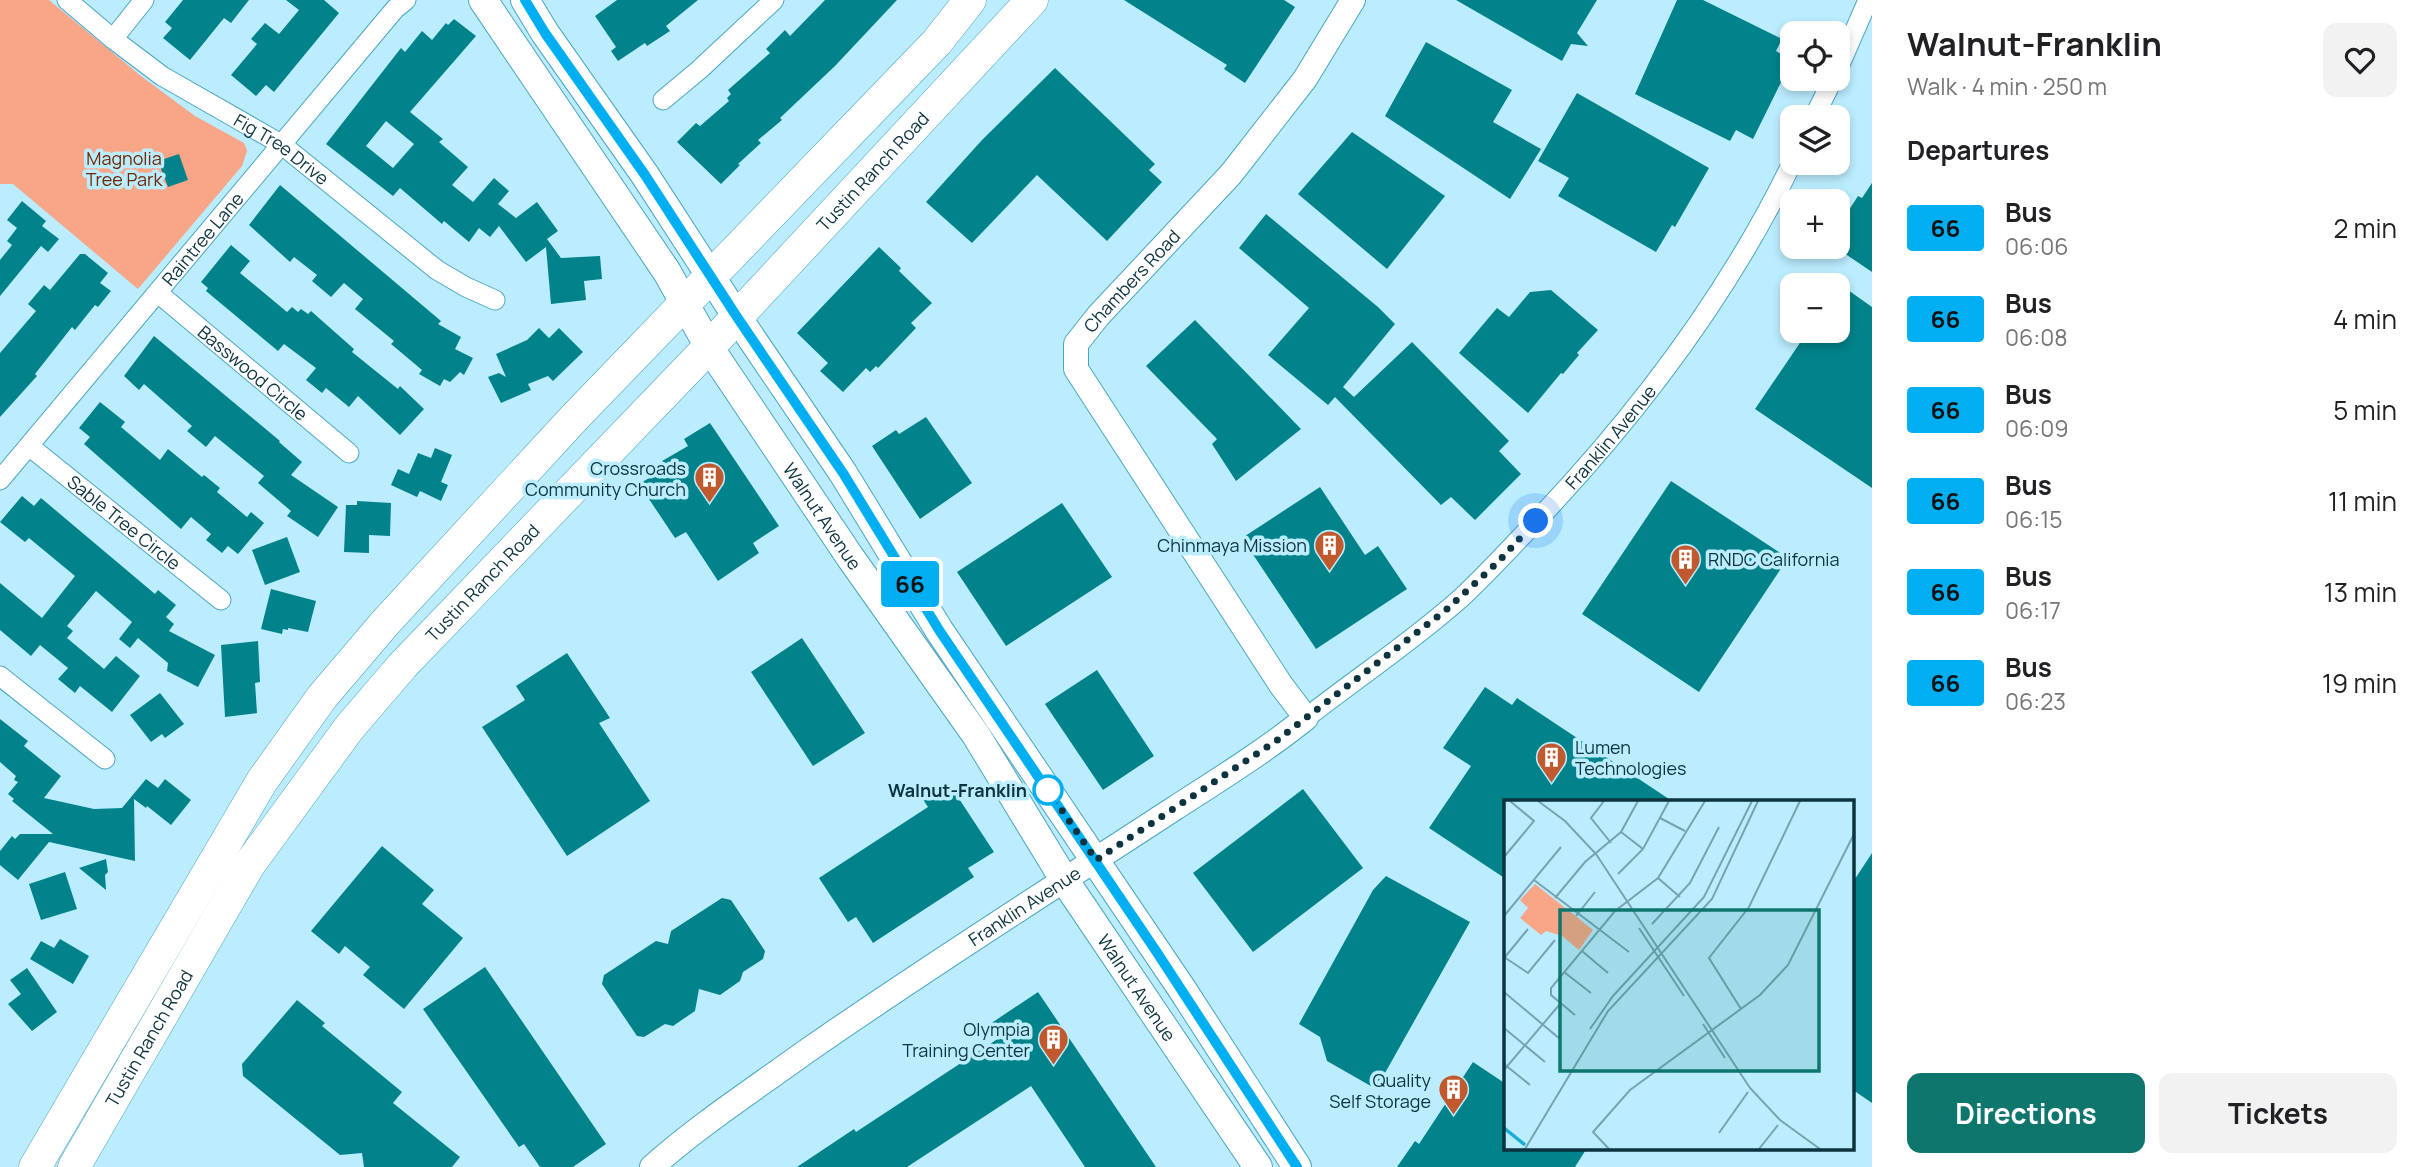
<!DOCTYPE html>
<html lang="en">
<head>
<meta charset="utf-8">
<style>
	:root { --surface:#fff; --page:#f2f2f2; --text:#202124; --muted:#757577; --accent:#0f766e }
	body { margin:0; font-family:Manrope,sans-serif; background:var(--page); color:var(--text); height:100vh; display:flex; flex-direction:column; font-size:26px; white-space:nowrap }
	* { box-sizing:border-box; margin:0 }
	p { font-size:23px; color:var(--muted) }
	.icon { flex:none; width:38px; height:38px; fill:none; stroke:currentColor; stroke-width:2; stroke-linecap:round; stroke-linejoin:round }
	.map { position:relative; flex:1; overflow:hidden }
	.drawer { display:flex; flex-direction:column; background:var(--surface); width:560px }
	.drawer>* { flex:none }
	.badge { padding:0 14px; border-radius:5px; font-size:24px; line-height:46px }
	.tools { position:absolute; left:1780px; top:21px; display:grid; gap:14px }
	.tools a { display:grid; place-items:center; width:70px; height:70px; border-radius:14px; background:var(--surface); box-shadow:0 4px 10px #0003; font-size:35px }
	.you { position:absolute; width:35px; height:35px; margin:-18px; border:5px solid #fff; border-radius:50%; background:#1a73e8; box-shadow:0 0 0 10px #1a73e833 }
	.map>.badge { position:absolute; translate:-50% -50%; box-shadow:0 0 0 4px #fff }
	h2 { padding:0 35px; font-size:26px; line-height:63px }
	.round { display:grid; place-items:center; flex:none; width:74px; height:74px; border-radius:14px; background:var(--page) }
	.head { display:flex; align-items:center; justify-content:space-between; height:119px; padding:0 35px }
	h1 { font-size:33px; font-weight:700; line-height:52px }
	.cta { display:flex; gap:14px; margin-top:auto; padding:14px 35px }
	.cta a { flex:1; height:80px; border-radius:14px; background:var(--accent); color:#fff; font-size:28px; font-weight:700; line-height:80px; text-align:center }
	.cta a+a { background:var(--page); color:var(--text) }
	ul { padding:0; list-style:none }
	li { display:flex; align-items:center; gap:21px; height:91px; padding:0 35px }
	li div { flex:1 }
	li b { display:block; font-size:26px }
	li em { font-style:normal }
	li .badge { min-width:77px; font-weight:700; text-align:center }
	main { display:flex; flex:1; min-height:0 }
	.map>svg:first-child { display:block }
</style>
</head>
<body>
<main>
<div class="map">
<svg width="1872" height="1167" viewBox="0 0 1872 1167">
	<rect width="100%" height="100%" fill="#bbedff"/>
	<path fill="#f8a687" d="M 0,0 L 49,0 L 141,76 L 195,116 L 244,143 L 247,151 L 242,166 L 138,289 L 13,184 L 0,184 Z"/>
	<g fill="#02838b" fill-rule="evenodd">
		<path d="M 183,0 L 249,0 L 231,23 L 224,18 L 190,60 L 163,38 L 172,28 L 165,22 Z"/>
		<path d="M 286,0 L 324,0 L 339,13 L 274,92 L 266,85 L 256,96 L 231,75 L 257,44 L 251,39 L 265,23 L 279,34 L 299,10 Z"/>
		<path d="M 617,0 L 698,0 L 666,26 L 670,31 L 647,46 L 645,43 L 618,61 L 611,51 L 616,47 L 595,16 Z"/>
		<path d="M 825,0 L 897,0 L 835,66 L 780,118 L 782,120 L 758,140 L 761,143 L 738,164 L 740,165 L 721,184 L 677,142 L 696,123 L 700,126 L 729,101 L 727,98 L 731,94 L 728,90 L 770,53 L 766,49 L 785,30 L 790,36 Z"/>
		<path d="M 1124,0 L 1284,0 L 1295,7 L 1245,83 L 1224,69 L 1227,65 Z"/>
		<path d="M 1456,0 L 1597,0 L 1577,33 L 1588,46 L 1571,44 L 1562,61 Z"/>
		<path d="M 1677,0 L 1703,0 L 1782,39 L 1776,51 L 1792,60 L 1753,139 L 1736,130 L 1730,141 L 1635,94 Z"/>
		<path d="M 454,19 L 476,36 L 410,112 L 443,139 L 439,142 L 468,167 L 452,185 L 473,202 L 494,178 L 509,191 L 498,204 L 516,218 L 537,202 L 558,231 L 547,239 L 561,258 L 600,256 L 602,279 L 584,281 L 586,300 L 551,304 L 546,247 L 526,262 L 499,226 L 490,237 L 479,228 L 469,242 L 444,221 L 442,224 L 400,188 L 393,196 L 326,144 L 401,48 L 405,52 L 422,31 L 432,40 L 446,23 L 448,25 ZM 386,121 L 414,144 L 393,168 L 366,146 Z"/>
		<path d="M 1426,42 L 1512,90 L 1493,122 L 1541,149 L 1510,199 L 1385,116 Z"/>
		<path d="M 1055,68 L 1155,164 L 1149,170 L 1162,182 L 1107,241 L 1037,175 L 972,243 L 926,202 L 982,140 Z"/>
		<path d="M 1577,93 L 1709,168 L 1675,227 L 1672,225 L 1656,252 L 1558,196 L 1569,178 L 1538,161 Z"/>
		<path d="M 1352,132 L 1445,196 L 1387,269 L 1298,194 Z"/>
		<path d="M 179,154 L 188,180 L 168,187 L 158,161 Z"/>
		<path d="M 1872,183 L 1872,272 L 1838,249 L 1838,227 L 1858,196 L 1862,198 Z"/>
		<path d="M 280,185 L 441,321 L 438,324 L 461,337 L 455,349 L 473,358 L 464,375 L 460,372 L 450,382 L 444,379 L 440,386 L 419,374 L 422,370 L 391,344 L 394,341 L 355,309 L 363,299 L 344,283 L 331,297 L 312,281 L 317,275 L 294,257 L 290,262 L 249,225 Z"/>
		<path d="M 22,201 L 46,221 L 42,226 L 59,239 L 48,252 L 41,246 L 0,296 L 0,260 L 12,245 L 7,241 L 17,228 L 7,220 Z"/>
		<path d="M 1266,214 L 1378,307 L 1395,324 L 1343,387 L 1354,397 L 1412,342 L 1509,441 L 1499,451 L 1521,474 L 1475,520 L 1451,497 L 1441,505 L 1335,397 L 1328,405 L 1268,355 L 1309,308 L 1239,248 Z"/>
		<path d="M 231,245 L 250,261 L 240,273 L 287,312 L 292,307 L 298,312 L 301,309 L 308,314 L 311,311 L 354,349 L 352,352 L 398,389 L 400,386 L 424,409 L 400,435 L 358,396 L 349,407 L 326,388 L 322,393 L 306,380 L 316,368 L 284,344 L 278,351 L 206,291 L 208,288 L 201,282 Z"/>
		<path d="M 879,247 L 901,268 L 899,271 L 932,303 L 911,323 L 916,328 L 878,368 L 876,366 L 870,372 L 866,368 L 843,392 L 820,371 L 828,363 L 797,333 Z"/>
		<path d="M 80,254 L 85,254 L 108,273 L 100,283 L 111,291 L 98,307 L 95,305 L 75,330 L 72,327 L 35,374 L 37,376 L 0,417 L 0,353 L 36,311 L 28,304 L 44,285 L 50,290 Z"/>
		<path d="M 1838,283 L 1872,307 L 1872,488 L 1755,409 L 1808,331 L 1838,331 Z"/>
		<path d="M 1551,290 L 1598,330 L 1577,353 L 1579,355 L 1563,374 L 1561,373 L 1528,413 L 1459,353 L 1497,308 L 1509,317 L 1530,292 Z"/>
		<path d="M 1195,320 L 1301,429 L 1236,481 L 1212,444 L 1217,439 L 1146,366 Z"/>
		<path d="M 539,328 L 549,338 L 559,328 L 583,352 L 553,381 L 548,376 L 528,384 L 531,390 L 501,403 L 488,377 L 499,373 L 506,377 L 496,354 L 527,340 Z"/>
		<path d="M 154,336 L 280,441 L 279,442 L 302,462 L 291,475 L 338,507 L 318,537 L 287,516 L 291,511 L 258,483 L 264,476 L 215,436 L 206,447 L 187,431 L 192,426 L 144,384 L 139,390 L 124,376 Z"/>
		<path d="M 100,402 L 125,422 L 121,427 L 160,460 L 168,449 L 202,477 L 204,475 L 220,488 L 217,492 L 247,517 L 251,512 L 264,523 L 238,554 L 228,546 L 222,553 L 206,540 L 211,534 L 191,517 L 181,529 L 84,444 L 90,437 L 79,428 Z"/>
		<path d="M 926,417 L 972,483 L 920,519 L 872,446 L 896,430 L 899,434 Z"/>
		<path d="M 710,423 L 779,526 L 753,543 L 759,553 L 718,581 L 686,532 L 675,538 L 639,484 L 666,468 L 662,461 L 688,446 L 684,439 Z"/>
		<path d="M 435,448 L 452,455 L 441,482 L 448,485 L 441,501 L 420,491 L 417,497 L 391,485 L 398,469 L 409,474 L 418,453 L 431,458 Z"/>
		<path d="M 1671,481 L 1788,558 L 1699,692 L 1582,614 Z"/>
		<path d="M 1320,487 L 1365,555 L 1378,546 L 1407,589 L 1316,649 L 1242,538 Z"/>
		<path d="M 22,496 L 34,506 L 41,498 L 155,594 L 158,590 L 176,605 L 166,617 L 174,624 L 169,631 L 215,655 L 198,687 L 167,671 L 168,663 L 138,638 L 130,648 L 119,639 L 132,622 L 96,591 L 67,626 L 73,631 L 67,638 L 104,669 L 116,656 L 140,676 L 112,712 L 80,686 L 75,693 L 58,679 L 68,668 L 40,645 L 31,656 L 0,630 L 0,583 L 42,618 L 75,576 L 29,538 L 25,542 L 0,522 Z"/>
		<path d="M 357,501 L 391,503 L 390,536 L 369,535 L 369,553 L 344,552 L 346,505 L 357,505 Z"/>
		<path d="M 1062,503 L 1112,577 L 1006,646 L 957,572 Z"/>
		<path d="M 287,537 L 300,572 L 265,585 L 252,550 Z"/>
		<path d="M 271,589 L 316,601 L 308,632 L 288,628 L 288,630 L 283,629 L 282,634 L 261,629 Z"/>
		<path d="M 802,638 L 865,733 L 813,766 L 751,672 Z"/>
		<path d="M 258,641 L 260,682 L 255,683 L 257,713 L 225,717 L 221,645 Z"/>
		<path d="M 567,653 L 610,718 L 599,723 L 650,801 L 567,856 L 482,727 L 525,700 L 516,686 Z"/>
		<path d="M 1097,670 L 1154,756 L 1103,790 L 1045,704 Z"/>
		<path d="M 1485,687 L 1512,705 L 1517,698 L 1672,801 L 1506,801 L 1506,879 L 1429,828 L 1471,766 L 1443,748 Z"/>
		<path d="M 160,693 L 184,724 L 165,738 L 162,734 L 151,742 L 130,715 Z"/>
		<path d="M 0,719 L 28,741 L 24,746 L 61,776 L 44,798 L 94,809 L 122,808 L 146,779 L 158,788 L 165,779 L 191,800 L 171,825 L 147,806 L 146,808 L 134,799 L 135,861 L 49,842 L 18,880 L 0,865 L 0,851 L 12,836 L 15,839 L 20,834 L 53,834 L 12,801 L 14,799 L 8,794 L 18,782 L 14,780 L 16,776 L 0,762 Z"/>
		<path d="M 948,782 L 994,852 L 968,868 L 974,877 L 873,943 L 856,917 L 848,922 L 819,878 L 928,807 L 922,798 Z"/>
		<path d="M 1303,789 L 1363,868 L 1253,952 L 1193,873 Z"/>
		<path d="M 382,846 L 434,890 L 422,904 L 463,938 L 404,1009 L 363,975 L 370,967 L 345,946 L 339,954 L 311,931 Z"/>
		<path d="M 1872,853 L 1872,1103 L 1853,1090 L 1853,882 Z"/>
		<path d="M 106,859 L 108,872 L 105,875 L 106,890 L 79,868 Z"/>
		<path d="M 65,872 L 77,909 L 41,920 L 29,884 Z"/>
		<path d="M 1386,876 L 1470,922 L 1376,1089 L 1327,1061 L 1320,1037 L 1299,1024 L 1373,890 Z"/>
		<path d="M 722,898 L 731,900 L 765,951 L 763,959 L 743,972 L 740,981 L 720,995 L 699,989 L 695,1011 L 673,1026 L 665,1024 L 644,1037 L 637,1036 L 602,984 L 604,975 L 656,941 L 668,944 L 671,931 Z"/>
		<path d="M 60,939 L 89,956 L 73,984 L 30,959 L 41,941 L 54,948 Z"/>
		<path d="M 485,967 L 606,1144 L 573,1167 L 540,1167 L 524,1144 L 519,1147 L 423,1009 Z"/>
		<path d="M 27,968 L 57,1012 L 32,1031 L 8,1004 L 21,994 L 10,980 Z"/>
		<path d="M 1038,992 L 1156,1167 L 1085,1167 L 1031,1086 L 907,1167 L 797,1167 L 854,1129 L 856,1132 L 999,1038 L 990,1024 Z"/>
		<path d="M 297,1000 L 325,1023 L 322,1026 L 402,1092 L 393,1103 L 460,1157 L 452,1167 L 364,1167 L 362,1153 L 340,1155 L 243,1076 L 242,1064 Z"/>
		<path d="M 1473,1062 L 1506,1084 L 1506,1148 L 1587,1148 L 1575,1167 L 1397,1167 L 1415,1141 L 1419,1144 Z"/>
	</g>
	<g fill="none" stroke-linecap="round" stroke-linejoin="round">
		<defs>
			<g id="minor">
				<path id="s1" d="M 67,0 L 113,39 L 162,76 L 281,144 L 437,270 L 466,287 L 495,300"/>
				<path d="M 113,39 L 144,0"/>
				<path d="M 1838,69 L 1868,0"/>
				<path d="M 663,100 L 699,70 L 774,0"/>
				<path d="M 1814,117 L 1833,79"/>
				<path id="s2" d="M 158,293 L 349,453"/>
				<path id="s3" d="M 29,446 L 221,600"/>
				<path id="s4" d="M 0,480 L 395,9 L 406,0"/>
				<path d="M 0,676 L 105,759"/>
				<path id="s5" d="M 1306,718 C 1357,678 1413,641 1461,598 C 1489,572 1515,543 1542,515 C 1641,410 1729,293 1792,163"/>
			</g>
			<g id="tertiary">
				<path id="s6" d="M 652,1167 C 699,1125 753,1090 804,1053 C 926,968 1051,889 1175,808 C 1220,779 1265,751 1306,718 L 1281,685 L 1076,369 L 1076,344 L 1098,316 L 1231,174 L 1305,79 L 1353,0"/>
			</g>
			<g id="secondary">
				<path id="s7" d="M 483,0 L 667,272 L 709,347 L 850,557 L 976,735 L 1065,881 L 1258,1167"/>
				<path d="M 525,0 L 545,33 L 645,175 L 737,317 L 843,473 L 939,630 L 1182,989 L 1297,1167"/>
			</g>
			<g id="primary">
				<path d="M 35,1167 L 262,781 L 322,697 L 385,623 L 575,417 L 937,42 L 970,0"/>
				<path id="s8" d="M 74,1167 L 249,865 L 349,728 L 403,665 L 709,347 L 1032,0"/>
			</g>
		</defs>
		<use href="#minor" stroke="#4ca5c2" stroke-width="21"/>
		<use href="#tertiary" stroke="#4ca5c2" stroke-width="26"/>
		<use href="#secondary" stroke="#4ca5c2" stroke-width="30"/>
		<use href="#primary" stroke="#4ca5c2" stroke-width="33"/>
		<use href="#minor" stroke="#fff" stroke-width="19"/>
		<use href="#tertiary" stroke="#fff" stroke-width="24"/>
		<use href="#secondary" stroke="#fff" stroke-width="28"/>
		<use href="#primary" stroke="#fff" stroke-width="32"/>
	</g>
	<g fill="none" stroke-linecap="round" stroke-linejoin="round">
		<defs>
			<path id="line" d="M 525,0 L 545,33 L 645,175 L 737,317 L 843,473 L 939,630 L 1156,951 L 1297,1167"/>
		</defs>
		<use href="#line" stroke="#fff" stroke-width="16"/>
		<use href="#line" stroke="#00aff2" stroke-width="10"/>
		<path stroke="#0c333e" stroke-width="7" stroke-dasharray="0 12.6" d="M 1048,790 L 1096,860 L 1276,741 L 1446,610 L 1498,562 L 1536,521"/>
	</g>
	<defs>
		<symbol id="building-pin" viewBox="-11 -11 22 30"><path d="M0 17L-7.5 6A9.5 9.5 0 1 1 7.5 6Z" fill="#c0592e" stroke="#bbedff"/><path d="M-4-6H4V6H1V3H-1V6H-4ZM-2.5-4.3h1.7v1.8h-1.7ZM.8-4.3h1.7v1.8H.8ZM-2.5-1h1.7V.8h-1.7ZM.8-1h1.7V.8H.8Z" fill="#fff"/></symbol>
	</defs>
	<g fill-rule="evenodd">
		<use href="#building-pin" x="692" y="460" width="35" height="47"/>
		<use href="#building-pin" x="1312" y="528" width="35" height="47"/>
		<use href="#building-pin" x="1668" y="542" width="35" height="47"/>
		<use href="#building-pin" x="1534" y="740" width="35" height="47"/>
		<use href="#building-pin" x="1036" y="1022" width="35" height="47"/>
		<use href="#building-pin" x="1436" y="1072" width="35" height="47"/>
	</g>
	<circle fill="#fff" stroke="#00aff2" stroke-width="3.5" cx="1048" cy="790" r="14"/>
	<g text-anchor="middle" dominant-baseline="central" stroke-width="7" stroke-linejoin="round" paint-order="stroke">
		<g font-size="18" fill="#0c333e" stroke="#bbedff">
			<text stroke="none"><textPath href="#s1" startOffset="262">Fig Tree Drive</textPath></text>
			<text stroke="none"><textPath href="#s8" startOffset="1283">Tustin Ranch Road</textPath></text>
			<text stroke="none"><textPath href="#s4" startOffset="315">Raintree Lane</textPath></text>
			<text stroke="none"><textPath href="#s6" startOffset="1321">Chambers Road</textPath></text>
			<text stroke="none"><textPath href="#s2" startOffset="124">Basswood Circle</textPath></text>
			<text stroke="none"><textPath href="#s5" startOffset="416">Franklin Avenue</textPath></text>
			<text stroke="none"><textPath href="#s7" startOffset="618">Walnut Avenue</textPath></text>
			<text stroke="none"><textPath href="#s3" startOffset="122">Sable Tree Circle</textPath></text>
			<text stroke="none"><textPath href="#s8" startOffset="716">Tustin Ranch Road</textPath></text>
			<text stroke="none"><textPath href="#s6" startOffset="455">Franklin Avenue</textPath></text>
			<text stroke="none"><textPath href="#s7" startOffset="1185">Walnut Avenue</textPath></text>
			<text stroke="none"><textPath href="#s8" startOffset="149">Tustin Ranch Road</textPath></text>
		</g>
		<g font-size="18" fill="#702803" stroke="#bbedff">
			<text x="124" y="158">Magnolia<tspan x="124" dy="21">Tree Park</tspan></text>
		</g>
		<g font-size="18" fill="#0c333e" stroke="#bbedff" text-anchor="end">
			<text x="686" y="468">Crossroads<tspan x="686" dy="21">Community Church</tspan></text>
			<text x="1307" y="545">Chinmaya Mission</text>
			<text x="1708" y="559" text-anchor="start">RNDC California</text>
			<text x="1575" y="747" text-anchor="start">Lumen<tspan x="1575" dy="21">Technologies</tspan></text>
			<text x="1030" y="1029">Olympia<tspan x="1030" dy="21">Training Center</tspan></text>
			<text x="1431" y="1080">Quality<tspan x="1431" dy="21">Self Storage</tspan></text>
		</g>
		<g font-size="18" font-weight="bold" fill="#0c333e" stroke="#bbedff" text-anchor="end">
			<text x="1027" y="790">Walnut-Franklin</text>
		</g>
	</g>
	<g transform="translate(1504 800)">
		<rect width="350" height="350" fill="#bbedff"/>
		<path d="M 31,84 L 89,130 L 75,150 L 58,136 L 42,131 L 37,135 L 16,118 L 24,108 L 16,100 Z" fill="#f8a687"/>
		<path fill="none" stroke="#18aed4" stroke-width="3.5" d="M 0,328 L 21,345"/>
		<path fill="none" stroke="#75a3b2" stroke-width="2" d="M 34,1 L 61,21 L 92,54 L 246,288 L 276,320 L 316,349M 100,1 L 87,18 L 107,43M 156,18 L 181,31M 117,32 L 139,49M 0,57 L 30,21 L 6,1M 114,74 L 139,49 L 165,1M 154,78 L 176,97M 30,80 L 125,152M 51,98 L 81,62 L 117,32 L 134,1M 0,116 L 57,47M 72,116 L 91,92M 148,124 L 186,83 L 215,27M 135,128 L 180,196M 78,151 L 104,173M 0,157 L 24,173 L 51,140M 1,157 L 24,129M 60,172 L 87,193M 0,192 L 56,239M 237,209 L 205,158 L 245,107 L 296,1M 71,215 L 47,195 L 47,188 L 111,111 L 154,78 L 201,1M 199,224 L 221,258M 0,228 L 41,262M 86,229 L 109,196 L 200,97 L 248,1M 0,264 L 26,285M 0,270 L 56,204M 215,333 L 244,292M 21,349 L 104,211 L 208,99 L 254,1M 105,349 L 89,332 L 126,290 L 256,195 L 284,165 L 350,34M 255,349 L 274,325"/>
		<path fill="#0f766e" fill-opacity="0.15" stroke="#0f766e" stroke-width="3.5" d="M 56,110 L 315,110 L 315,271 L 56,271 Z"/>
		<rect width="350" height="350" fill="none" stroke="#0c333e" stroke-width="3.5"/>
	</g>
</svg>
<div class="tools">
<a><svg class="icon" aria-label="locate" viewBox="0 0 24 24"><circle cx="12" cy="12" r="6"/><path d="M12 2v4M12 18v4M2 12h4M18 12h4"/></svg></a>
<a><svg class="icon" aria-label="layers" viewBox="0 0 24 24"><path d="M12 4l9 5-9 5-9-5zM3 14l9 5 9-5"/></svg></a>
<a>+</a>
<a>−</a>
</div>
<div class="you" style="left:1536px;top:521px"></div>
<b class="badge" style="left:910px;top:584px;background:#00aff2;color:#111">66</b>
</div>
<section class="drawer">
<div class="head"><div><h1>Walnut-Franklin</h1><p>Walk · 4 min · 250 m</p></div><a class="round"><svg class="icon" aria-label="heart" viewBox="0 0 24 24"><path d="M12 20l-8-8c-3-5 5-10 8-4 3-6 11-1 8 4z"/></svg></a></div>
<h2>Departures</h2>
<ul>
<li><span class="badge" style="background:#00aff2;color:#111">66</span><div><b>Bus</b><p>06:06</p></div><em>2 min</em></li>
<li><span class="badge" style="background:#00aff2;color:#111">66</span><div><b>Bus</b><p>06:08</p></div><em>4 min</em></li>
<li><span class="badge" style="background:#00aff2;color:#111">66</span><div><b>Bus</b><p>06:09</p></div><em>5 min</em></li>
<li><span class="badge" style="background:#00aff2;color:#111">66</span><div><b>Bus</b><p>06:15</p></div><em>11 min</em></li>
<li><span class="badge" style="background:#00aff2;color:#111">66</span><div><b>Bus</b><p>06:17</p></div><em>13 min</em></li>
<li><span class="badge" style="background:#00aff2;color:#111">66</span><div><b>Bus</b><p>06:23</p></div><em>19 min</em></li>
</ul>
<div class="cta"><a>Directions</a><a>Tickets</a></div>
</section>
</main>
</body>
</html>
